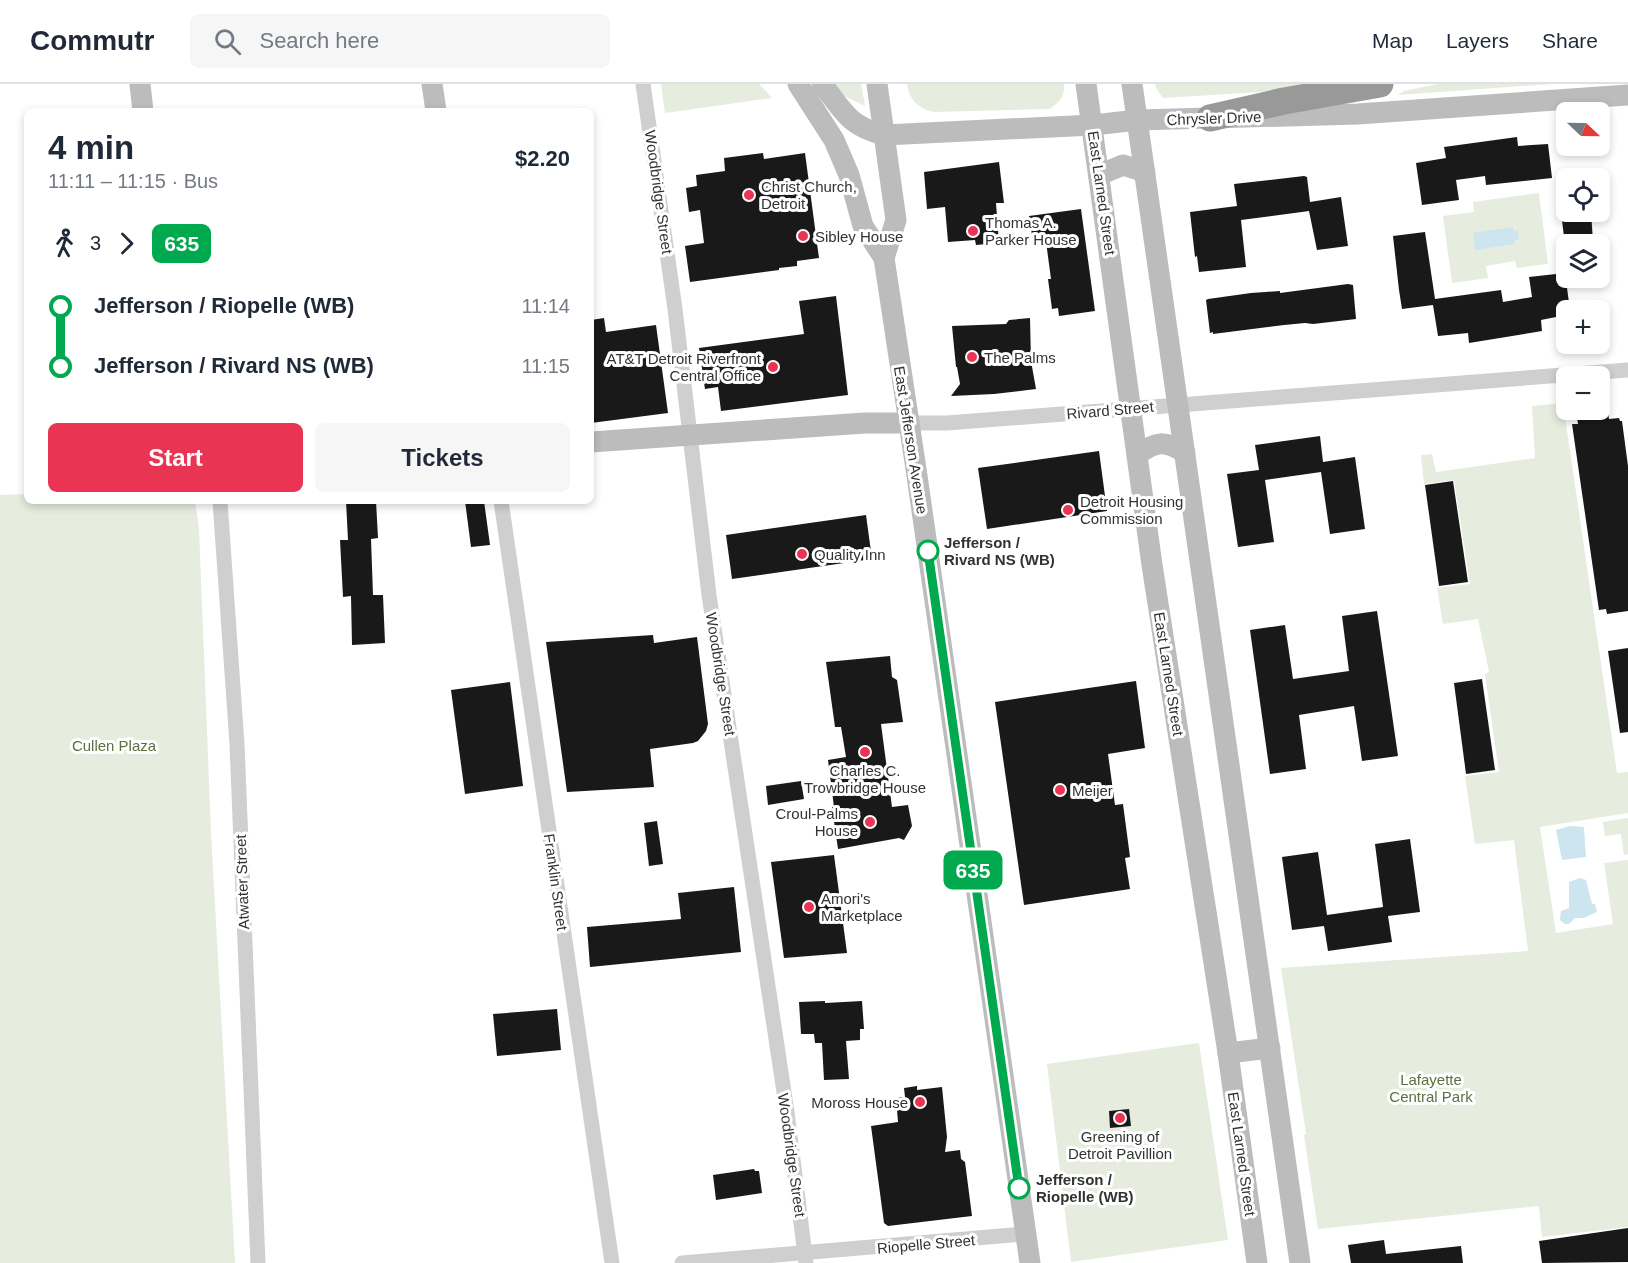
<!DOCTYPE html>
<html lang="en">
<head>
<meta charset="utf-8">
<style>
	:root { --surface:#fff; --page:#f6f6f7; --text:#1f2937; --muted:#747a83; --line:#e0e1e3; --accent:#e93453 }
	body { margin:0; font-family:Arial,sans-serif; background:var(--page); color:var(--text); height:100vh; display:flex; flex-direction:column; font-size:22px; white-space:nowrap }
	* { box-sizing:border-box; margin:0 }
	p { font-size:20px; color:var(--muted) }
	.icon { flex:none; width:33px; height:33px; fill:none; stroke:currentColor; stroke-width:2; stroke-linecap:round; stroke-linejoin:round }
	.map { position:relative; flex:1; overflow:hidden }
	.sheet { position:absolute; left:24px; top:24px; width:570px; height:396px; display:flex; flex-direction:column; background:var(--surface); border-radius:9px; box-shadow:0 3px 9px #0003 }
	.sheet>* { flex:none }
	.badge { padding:0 12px; border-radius:9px; font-size:21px; line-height:39px }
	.needle { width:39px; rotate:112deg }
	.buttons { position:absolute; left:1556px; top:18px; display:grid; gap:12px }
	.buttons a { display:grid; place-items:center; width:54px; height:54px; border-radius:9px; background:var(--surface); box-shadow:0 3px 9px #0003; font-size:30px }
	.map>.badge { position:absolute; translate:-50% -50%; box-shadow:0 0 0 3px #fff }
	.legs { display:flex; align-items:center; gap:9px; height:66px; padding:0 24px; font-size:20px }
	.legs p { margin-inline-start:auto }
	.headline { display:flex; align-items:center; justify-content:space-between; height:102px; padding:0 24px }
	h1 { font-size:33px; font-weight:700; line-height:45px }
	.cta { display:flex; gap:12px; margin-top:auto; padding:12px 24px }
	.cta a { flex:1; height:69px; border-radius:9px; background:var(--accent); color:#fff; font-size:24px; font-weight:700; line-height:69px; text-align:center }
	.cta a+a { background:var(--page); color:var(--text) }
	ul { padding:0 24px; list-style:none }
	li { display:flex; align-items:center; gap:21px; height:60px; font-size:22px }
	li i { display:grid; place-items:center; width:9px; height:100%; margin:0 8px; background:currentColor }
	li i::after { content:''; width:15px; height:15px; margin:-8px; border:4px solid; border-radius:50%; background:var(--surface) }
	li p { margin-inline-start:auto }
	li:first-child i { background:linear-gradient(#0000 50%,currentColor 0) }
	li:last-child i { background:linear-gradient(currentColor 50%,#0000 0) }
	header { display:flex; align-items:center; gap:36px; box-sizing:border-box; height:84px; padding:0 30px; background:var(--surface); border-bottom:2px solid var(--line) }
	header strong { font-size:28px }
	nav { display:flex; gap:33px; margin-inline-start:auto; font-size:21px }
	.search { width:420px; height:54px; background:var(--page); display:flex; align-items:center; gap:15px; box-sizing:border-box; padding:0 21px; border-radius:9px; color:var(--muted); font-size:22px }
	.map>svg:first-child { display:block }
</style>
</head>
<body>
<header>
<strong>Commutr</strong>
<div class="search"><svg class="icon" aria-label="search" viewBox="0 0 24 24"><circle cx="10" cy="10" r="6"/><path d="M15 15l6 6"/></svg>Search here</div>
<nav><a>Map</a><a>Layers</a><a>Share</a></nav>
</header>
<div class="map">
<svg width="1628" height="1179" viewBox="0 0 1628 1179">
	<rect width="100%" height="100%" fill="#fff"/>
	<g fill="#e6ecde">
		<path d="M 661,0 L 759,0 L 772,14 L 665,29 Z"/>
		<path d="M 832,0 L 861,0 L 865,22 L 842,11 Z"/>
		<path d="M 907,0 L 1064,0 C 1065,13 1060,17 1050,25 L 933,28 C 918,24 909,16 907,0 Z"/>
		<path d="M 1155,0 L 1300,0 L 1294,6 L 1163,14 L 1156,4 Z"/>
		<path d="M 1439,0 L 1552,0 L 1398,11 L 1404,7 Z"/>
		<path d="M 1539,109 L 1548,180 L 1517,184 L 1515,177 L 1486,182 L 1488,194 L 1452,199 L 1443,132 L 1474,128 L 1473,118 Z"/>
		<path d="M 1563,319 L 1617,689 L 1628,688 L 1628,729 L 1540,743 L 1556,849 L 1613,840 L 1604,779 L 1628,776 L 1628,1143 L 1542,1153 L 1539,1122 L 1318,1145 L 1304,1051 L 1306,1050 L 1281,884 L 1528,867 L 1514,756 L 1475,760 L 1465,692 L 1499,688 L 1485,590 L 1489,588 L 1478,535 L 1443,540 L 1437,504 L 1470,500 L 1454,396 L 1424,400 L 1421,371 L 1432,370 L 1436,388 L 1535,374 L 1532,322 Z"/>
		<path d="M 27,410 L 27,417 L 195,417 L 199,445 L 211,749 L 235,1179 L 0,1179 L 0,411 Z"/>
		<path d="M 1628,734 L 1628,770 L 1624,771 L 1621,750 L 1605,752 L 1603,738 Z"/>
		<path d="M 1199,959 L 1228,1156 L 1071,1178 L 1047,980 Z"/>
	</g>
	<g fill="#cde5ee">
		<path d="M 1513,143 L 1514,147 L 1518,147 L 1519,155 L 1515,156 L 1515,160 L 1475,166 L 1473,149 Z"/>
		<path d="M 1570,742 L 1584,743 L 1586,773 L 1562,776 L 1556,746 Z"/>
		<path d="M 1580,794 L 1586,796 L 1592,820 L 1595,820 L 1597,828 L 1584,834 L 1575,834 L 1569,840 L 1565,840 L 1560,836 L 1561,827 L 1569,824 L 1569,798 Z"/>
	</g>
	<g fill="#191919">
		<path d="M 1517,53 L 1518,62 L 1548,60 L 1552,94 L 1486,101 L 1485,92 L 1456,96 L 1459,116 L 1422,121 L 1416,79 L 1446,74 L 1444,63 Z"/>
		<path d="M 763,69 L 764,75 L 805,69 L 819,174 L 797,177 L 797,182 L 779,184 L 779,186 L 690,198 L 685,162 L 704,159 L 700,126 L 689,128 L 686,104 L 697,102 L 696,91 L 725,87 L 724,74 Z"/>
		<path d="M 999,78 L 1004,119 L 996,119 L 999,159 L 976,161 L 975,156 L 948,158 L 945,123 L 927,125 L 924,88 Z"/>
		<path d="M 1304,92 L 1307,93 L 1310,118 L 1341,113 L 1348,162 L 1317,166 L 1309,127 L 1241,136 L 1246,183 L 1199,188 L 1197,172 L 1195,173 L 1190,128 L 1237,122 L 1234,100 Z"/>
		<path d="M 1081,125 L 1095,227 L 1059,232 L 1058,224 L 1052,225 L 1048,195 L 1051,195 L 1045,150 L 1032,151 L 1029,132 Z"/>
		<path d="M 1561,128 L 1591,128 L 1593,157 L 1565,161 Z"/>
		<path d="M 1425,148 L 1435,215 L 1501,206 L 1503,218 L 1532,213 L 1529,193 L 1565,189 L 1570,226 L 1566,226 L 1566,231 L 1541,236 L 1542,247 L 1469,259 L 1468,249 L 1438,252 L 1433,221 L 1402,225 L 1399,206 L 1393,152 Z"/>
		<path d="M 1348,200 L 1353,201 L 1356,235 L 1313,240 L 1305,239 L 1284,241 L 1213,250 L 1213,248 L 1210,249 L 1206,216 L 1208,215 L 1251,209 L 1280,207 L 1280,209 Z"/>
		<path d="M 836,212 L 848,311 L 721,327 L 718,303 L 705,305 L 699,264 L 804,250 L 799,217 Z"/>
		<path d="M 604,234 L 606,248 L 656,241 L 668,329 L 591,339 L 591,236 Z"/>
		<path d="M 1030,234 L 1031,277 L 1036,305 L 994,310 L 951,312 L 960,300 L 957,283 L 956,283 L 952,242 L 1006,240 L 1009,236 Z"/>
		<path d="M 1608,329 L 1609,335 L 1619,334 L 1620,337 L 1622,337 L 1628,382 L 1628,527 L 1607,530 L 1606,525 L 1599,526 L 1572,340 L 1578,340 L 1577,334 Z"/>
		<path d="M 1320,352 L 1323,378 L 1355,373 L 1365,445 L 1330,450 L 1321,388 L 1265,396 L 1274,458 L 1238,463 L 1227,390 L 1259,386 L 1255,361 Z"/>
		<path d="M 1099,367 L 1107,427 L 987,445 L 978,384 Z"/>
		<path d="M 1453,397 L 1468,498 L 1439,502 L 1425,401 Z"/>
		<path d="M 346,417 L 376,417 L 378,454 L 371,455 L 373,511 L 383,511 L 385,559 L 352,561 L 351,512 L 343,513 L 340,456 L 348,456 Z"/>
		<path d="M 465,417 L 484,417 L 490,461 L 471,463 Z"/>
		<path d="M 866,431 L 872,475 L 732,495 L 726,451 Z"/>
		<path d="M 1377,527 L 1398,672 L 1362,677 L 1354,622 L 1299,631 L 1306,685 L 1270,690 L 1250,546 L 1285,541 L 1293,595 L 1349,587 L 1342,532 Z"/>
		<path d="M 653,551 L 654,559 L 697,553 L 708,640 L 706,647 L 698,657 L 693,659 L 650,665 L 654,703 L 567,708 L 546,558 Z"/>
		<path d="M 1628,564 L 1628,648 L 1620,649 L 1608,567 Z"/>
		<path d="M 890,572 L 892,593 L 897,596 L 903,638 L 881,640 L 892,723 L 908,721 L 912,742 L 904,756 L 899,754 L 838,765 L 832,723 L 834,723 L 828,676 L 846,673 L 841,643 L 835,643 L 826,578 Z"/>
		<path d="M 1482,595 L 1495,686 L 1466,690 L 1454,599 Z"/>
		<path d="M 1136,597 L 1145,664 L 1108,670 L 1115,721 L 1123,720 L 1130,773 L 1125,774 L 1130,805 L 1024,821 L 995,618 Z"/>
		<path d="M 510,598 L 523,702 L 465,710 L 451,606 Z"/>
		<path d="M 801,697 L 804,715 L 768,721 L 766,702 Z"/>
		<path d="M 657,737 L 663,780 L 649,782 L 644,739 Z"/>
		<path d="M 1410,755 L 1420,828 L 1388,832 L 1392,858 L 1328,867 L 1324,842 L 1292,846 L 1282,773 L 1318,768 L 1327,831 L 1383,823 L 1375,760 Z"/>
		<path d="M 834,771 L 847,869 L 784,874 L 771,778 Z"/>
		<path d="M 734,803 L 741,868 L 590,883 L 587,843 L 681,835 L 678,809 Z"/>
		<path d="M 825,917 L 825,919 L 862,917 L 864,945 L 860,945 L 860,956 L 846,957 L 849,995 L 824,996 L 822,959 L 815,959 L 814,950 L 801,950 L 799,918 Z"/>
		<path d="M 557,925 L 561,966 L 497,972 L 493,930 Z"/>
		<path d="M 917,1002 L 917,1006 L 942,1003 L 947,1053 L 945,1068 L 960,1066 L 961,1075 L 965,1078 L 972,1132 L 888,1142 L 884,1139 L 871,1042 L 898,1038 L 896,1014 L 905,1013 L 904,1004 Z"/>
		<path d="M 1129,1025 L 1131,1042 L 1110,1044 L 1109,1027 Z"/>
		<path d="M 754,1085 L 755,1087 L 759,1087 L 762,1109 L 716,1116 L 713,1091 Z"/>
		<path d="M 1628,1144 L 1628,1178 L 1542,1179 L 1539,1157 Z"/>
		<path d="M 1384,1156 L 1386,1170 L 1461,1162 L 1463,1179 L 1351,1179 L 1348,1161 Z"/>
	</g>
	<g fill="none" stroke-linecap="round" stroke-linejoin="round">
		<g stroke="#cfcfcf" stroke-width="15">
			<path d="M 643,0 L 675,225 L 709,511 L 787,1028 L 806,1179"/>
			<path d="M 909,339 L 947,339 L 1628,286"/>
			<path d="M 220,417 L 237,660 L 258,1179"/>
			<path d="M 501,417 L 612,1179"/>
			<path d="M 682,1179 L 1025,1150"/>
		</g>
		<g stroke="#bcbcbc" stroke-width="21">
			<path d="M 140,0 L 143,27"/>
			<path d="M 432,0 L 436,27"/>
			<path d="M 798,0 L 834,56 L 849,91 L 863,142 L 884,174 L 916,385 L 1030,1179"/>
			<path d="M 822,0 C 844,27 848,42 884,51 L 1093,41 L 1138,36 L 1358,30 L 1628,11"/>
			<path d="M 877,0 L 896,136 L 884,174"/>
			<path d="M 1086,0 L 1152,481 L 1228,969 L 1257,1179"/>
			<path d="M 1132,0 L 1300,1179"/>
			<path d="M 1099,91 L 1123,81 L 1145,88"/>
			<path d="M 591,358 L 865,339 L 909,339"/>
			<path d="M 1137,371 C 1156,357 1165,356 1185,369"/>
			<path d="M 1228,969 L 1270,964"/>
		</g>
		<path stroke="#999" stroke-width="27" d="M 1210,34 L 1284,17 L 1380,0"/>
	</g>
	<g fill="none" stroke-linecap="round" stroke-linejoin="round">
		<defs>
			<path id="line-1" d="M 928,467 L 1019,1104"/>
		</defs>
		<use href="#line-1" stroke="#fff" stroke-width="14"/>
		<use href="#line-1" stroke="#00a94e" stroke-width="9"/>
	</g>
	<g fill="#e93453" stroke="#fff" stroke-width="2">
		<circle cx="749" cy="111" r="6"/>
		<circle cx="973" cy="147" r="6"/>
		<circle cx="803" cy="152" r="6"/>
		<circle cx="972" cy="273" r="6"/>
		<circle cx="773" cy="283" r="6"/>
		<circle cx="1068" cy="426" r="6"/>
		<circle cx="802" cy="470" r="6"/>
		<circle cx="865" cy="668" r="6"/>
		<circle cx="1060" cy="706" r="6"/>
		<circle cx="870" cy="738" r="6"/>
		<circle cx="809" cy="823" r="6"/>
		<circle cx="920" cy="1018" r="6"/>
		<circle cx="1120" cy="1034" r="6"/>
	</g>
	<g fill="#fff" stroke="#00a94e" stroke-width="3">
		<circle cx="928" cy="467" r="10"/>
		<circle cx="1019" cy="1104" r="10"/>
	</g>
	<g text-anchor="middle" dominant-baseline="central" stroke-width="6" stroke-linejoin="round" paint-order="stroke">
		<g font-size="15" fill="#323232" stroke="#fff">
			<text transform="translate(1214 34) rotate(-2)">Chrysler Drive</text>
			<text transform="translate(659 108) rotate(82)">Woodbridge Street</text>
			<text transform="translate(1102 109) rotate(82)">East Larned Street</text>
			<text transform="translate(1110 326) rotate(-5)">Rivard Street</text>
			<text transform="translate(911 356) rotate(81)">East Jefferson Avenue</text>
			<text transform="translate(721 590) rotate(81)">Woodbridge Street</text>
			<text transform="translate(1169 590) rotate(81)">East Larned Street</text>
			<text transform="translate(242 798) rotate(-92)">Atwater Street</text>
			<text transform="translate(556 798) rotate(82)">Franklin Street</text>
			<text transform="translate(1242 1070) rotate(82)">East Larned Street</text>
			<text transform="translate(792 1071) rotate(82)">Woodbridge Street</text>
			<text transform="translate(926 1160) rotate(-5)">Riopelle Street</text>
		</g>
		<g font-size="15" fill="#323232" stroke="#fff" text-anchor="start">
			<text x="761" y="102">Christ Church,<tspan x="761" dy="17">Detroit</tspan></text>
			<text x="985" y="138">Thomas A.<tspan x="985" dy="17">Parker House</tspan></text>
			<text x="815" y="152">Sibley House</text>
			<text x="984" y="273">The Palms</text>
			<text x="761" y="274" text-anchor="end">AT&amp;T Detroit Riverfront<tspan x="761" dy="17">Central Office</tspan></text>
			<text x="1080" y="417">Detroit Housing<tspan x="1080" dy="17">Commission</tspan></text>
			<text x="814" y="470">Quality Inn</text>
			<text x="865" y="686" text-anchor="middle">Charles C.<tspan x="865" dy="17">Trowbridge House</tspan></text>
			<text x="1072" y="706">Meijer</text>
			<text x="858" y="729" text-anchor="end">Croul-Palms<tspan x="858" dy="17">House</tspan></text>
			<text x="821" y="814">Amori's<tspan x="821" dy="17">Marketplace</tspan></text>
			<text x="908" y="1018" text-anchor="end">Moross House</text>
			<text x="1120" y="1052" text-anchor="middle">Greening of<tspan x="1120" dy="17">Detroit Pavillion</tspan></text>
		</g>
		<g font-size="15" font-weight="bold" fill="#323232" stroke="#fff" text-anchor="start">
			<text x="944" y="458">Jefferson /<tspan x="944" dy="17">Rivard NS (WB)</tspan></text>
			<text x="1036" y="1095">Jefferson /<tspan x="1036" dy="17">Riopelle (WB)</tspan></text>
		</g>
		<g font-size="15" fill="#5a703d" stroke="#fff">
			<text x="114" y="661">Cullen Plaza</text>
			<text x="1431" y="995">Lafayette<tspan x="1431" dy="17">Central Park</tspan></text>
		</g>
	</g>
</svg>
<div class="buttons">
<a><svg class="needle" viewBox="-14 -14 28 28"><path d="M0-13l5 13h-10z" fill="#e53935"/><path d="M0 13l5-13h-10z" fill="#747a83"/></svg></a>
<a><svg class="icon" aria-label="locate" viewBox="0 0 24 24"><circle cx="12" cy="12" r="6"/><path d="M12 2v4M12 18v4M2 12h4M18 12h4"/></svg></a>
<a><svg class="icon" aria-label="layers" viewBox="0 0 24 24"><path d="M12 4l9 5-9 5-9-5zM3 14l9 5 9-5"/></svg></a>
<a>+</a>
<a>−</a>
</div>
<b class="badge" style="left:973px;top:786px;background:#00a94e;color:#fff">635</b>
<section class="sheet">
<div class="headline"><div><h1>4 min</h1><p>11:11 – 11:15 · Bus</p></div><b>$2.20</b></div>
<div class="legs"><svg class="icon" aria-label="walk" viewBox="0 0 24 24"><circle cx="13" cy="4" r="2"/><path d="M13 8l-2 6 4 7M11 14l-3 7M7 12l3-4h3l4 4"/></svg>3<svg class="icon" aria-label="forward" viewBox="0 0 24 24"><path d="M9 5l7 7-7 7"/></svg><b class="badge" style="background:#00a94e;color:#fff">635</b></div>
<ul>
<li><i style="color:#00a94e"></i><b>Jefferson / Riopelle (WB)</b><p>11:14</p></li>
<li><i style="color:#00a94e"></i><b>Jefferson / Rivard NS (WB)</b><p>11:15</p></li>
</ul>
<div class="cta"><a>Start</a><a>Tickets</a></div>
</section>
</div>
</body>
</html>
